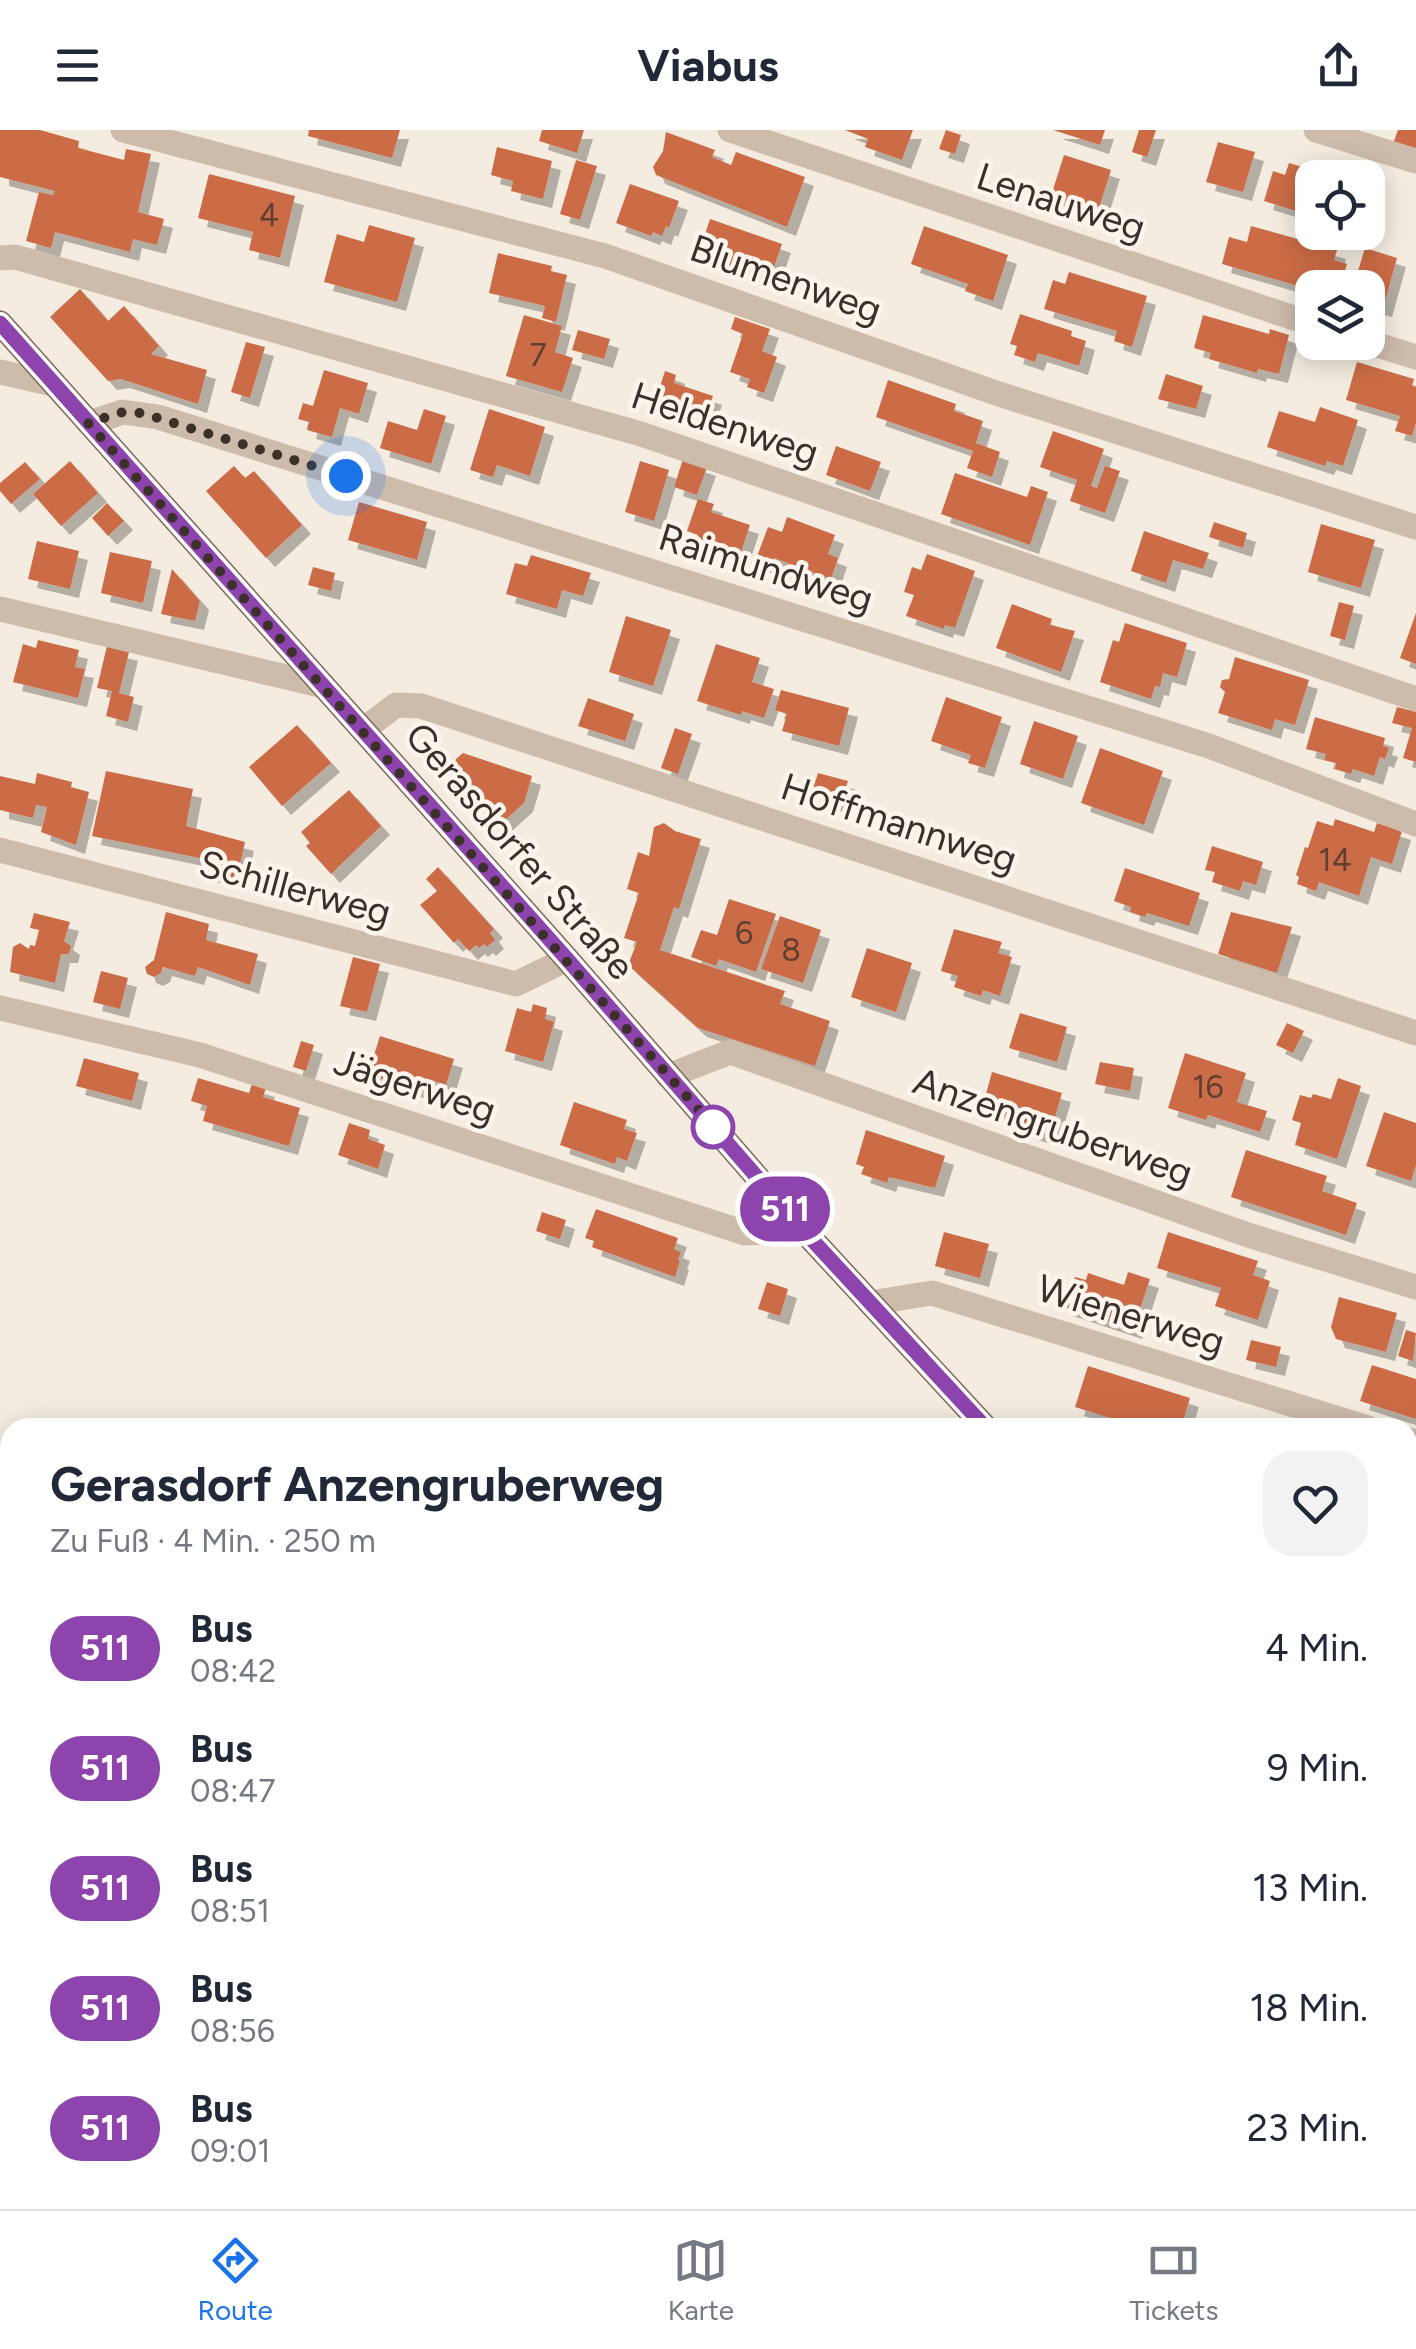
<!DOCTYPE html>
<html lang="de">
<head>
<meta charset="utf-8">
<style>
	:root { --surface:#fff; --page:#f2f2f3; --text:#1f2937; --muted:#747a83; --line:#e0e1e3; --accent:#1a73e8 }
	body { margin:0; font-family:Figtree,sans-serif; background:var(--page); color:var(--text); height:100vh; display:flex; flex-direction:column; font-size:38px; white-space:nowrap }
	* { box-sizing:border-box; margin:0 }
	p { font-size:32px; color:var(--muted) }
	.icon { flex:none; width:55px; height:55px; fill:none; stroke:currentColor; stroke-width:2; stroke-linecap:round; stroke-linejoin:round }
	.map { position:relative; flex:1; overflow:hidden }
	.side { position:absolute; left:0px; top:1288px; width:1418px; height:792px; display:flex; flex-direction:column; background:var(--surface); border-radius:30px 30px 0 0; box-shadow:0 5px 25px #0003 }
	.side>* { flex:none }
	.badge { padding:0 20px; border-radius:32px; font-size:35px; line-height:65px }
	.fabs { position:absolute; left:1295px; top:30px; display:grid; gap:20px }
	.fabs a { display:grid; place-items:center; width:90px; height:90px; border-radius:20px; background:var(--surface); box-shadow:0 5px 25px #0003; font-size:50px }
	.you { position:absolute; width:50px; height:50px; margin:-25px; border:8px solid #fff; border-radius:50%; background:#1a73e8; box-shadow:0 0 0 15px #1a73e833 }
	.map>.badge { position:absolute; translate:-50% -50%; box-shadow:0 0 0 5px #fff }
	.round { display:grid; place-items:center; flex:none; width:105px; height:105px; border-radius:30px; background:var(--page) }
	.summary { display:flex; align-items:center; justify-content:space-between; height:170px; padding:0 50px }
	h1 { font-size:48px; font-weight:700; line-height:75px }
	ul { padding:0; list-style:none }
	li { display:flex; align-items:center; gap:30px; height:120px; padding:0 50px }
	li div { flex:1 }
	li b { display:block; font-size:38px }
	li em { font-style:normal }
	li .badge { min-width:110px; font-weight:700; text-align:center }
	header { display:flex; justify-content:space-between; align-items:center; height:130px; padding:0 50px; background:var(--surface); font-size:45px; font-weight:700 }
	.menu { display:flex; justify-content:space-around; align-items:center; height:140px; border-top:2px solid var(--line); background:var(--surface); font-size:28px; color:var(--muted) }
	.menu a { display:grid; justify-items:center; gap:5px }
	.menu .on { color:var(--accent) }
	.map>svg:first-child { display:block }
</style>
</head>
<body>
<header><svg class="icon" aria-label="menu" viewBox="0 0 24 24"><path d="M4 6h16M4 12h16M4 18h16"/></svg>Viabus<svg class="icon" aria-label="share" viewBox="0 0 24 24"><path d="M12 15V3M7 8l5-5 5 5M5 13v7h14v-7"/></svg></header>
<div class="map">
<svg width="1416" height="2079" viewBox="0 0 1416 2079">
	<defs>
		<filter id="shadow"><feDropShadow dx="9" dy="9" stdDeviation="0" flood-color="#0004"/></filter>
	</defs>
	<rect width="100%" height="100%" fill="#f4ece0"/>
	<g fill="#cc6c46" filter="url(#shadow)">
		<path d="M 0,0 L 40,0 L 79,11 L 78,18 L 124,30 L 126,19 L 151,24 L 138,82 L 164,89 L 157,115 L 133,109 L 130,122 L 55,102 L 51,118 L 26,111 L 39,62 L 53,65 L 55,61 L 0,47 Z"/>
		<path d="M 309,0 L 400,0 L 392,28 L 308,6 Z"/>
		<path d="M 542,0 L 584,0 L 577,23 L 539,11 Z"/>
		<path d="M 845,0 L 913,0 L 902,30 L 865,17 L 868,9 Z"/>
		<path d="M 946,0 L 961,5 L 955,24 L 939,19 Z"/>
		<path d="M 1053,0 L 1105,0 L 1100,15 Z"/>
		<path d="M 1139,0 L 1156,0 L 1147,27 L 1132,22 Z"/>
		<path d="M 1398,0 L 1416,0 L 1416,27 L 1391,19 Z"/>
		<path d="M 666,2 L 715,20 L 712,27 L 731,35 L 736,22 L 805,47 L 787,97 L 656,45 L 653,37 L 663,21 Z"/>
		<path d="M 1218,12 L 1255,22 L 1243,62 L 1206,52 Z"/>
		<path d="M 497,17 L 552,31 L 543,69 L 511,61 L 513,51 L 491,45 Z"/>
		<path d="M 1064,25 L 1111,40 L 1098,81 L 1051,66 Z"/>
		<path d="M 576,30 L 597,36 L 580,90 L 560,84 Z"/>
		<path d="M 1289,33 L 1322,43 L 1321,48 L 1312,48 L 1312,86 L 1264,71 L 1273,41 L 1285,45 Z"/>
		<path d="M 209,44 L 295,66 L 280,128 L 249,120 L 253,102 L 198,88 Z"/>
		<path d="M 630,54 L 679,71 L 669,98 L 666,96 L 662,106 L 653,102 L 651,106 L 616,93 Z"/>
		<path d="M 710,89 L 782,114 L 769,151 L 698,126 Z"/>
		<path d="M 369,95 L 415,108 L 397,172 L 324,152 L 337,104 L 364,112 Z"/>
		<path d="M 924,96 L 1008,125 L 993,171 L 965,161 L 968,154 L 911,134 Z"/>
		<path d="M 1251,96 L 1337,120 L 1334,130 L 1347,134 L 1343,147 L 1355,151 L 1365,118 L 1397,128 L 1383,178 L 1368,174 L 1368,158 L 1312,160 L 1222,134 L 1229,107 L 1247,112 Z"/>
		<path d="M 498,123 L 552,136 L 551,141 L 567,145 L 556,192 L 542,188 L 545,176 L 489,163 Z"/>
		<path d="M 1069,142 L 1147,166 L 1132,217 L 1114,211 L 1117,201 L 1044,179 L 1053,150 L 1065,154 Z"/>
		<path d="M 80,159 L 108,191 L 124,176 L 159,216 L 151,224 L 207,240 L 198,274 L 121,249 L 108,251 L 50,187 Z"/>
		<path d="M 1020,184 L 1072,201 L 1071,206 L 1086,211 L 1079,236 L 1038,223 L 1035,232 L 1014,225 L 1017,216 L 1010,214 Z"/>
		<path d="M 524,185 L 562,196 L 555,222 L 573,228 L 562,262 L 506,246 Z"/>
		<path d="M 1203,185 L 1269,204 L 1270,199 L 1289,205 L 1279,244 L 1258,239 L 1257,243 L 1209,229 L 1211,223 L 1194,218 Z"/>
		<path d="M 735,187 L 770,199 L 762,221 L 777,227 L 764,263 L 747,257 L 750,249 L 730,242 L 743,204 L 731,199 Z"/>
		<path d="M 578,200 L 610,209 L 604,229 L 572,220 Z"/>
		<path d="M 246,212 L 265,217 L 250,268 L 231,262 Z"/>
		<path d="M 1357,232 L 1414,249 L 1412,256 L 1416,257 L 1416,293 L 1412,306 L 1395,301 L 1400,286 L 1346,270 Z"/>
		<path d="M 324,240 L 368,253 L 359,284 L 340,278 L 332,307 L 307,300 L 309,292 L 298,289 L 303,273 L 313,276 Z"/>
		<path d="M 665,241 L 676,245 L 674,253 L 713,266 L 707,283 L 657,266 Z"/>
		<path d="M 1166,244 L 1203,256 L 1196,279 L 1158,269 Z"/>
		<path d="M 888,250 L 956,274 L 954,281 L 983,291 L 976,313 L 1000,322 L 992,347 L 967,338 L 973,321 L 876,287 Z"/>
		<path d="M 1320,277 L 1358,290 L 1343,336 L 1327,331 L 1325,336 L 1267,317 L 1279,281 L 1315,292 Z"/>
		<path d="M 424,279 L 446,286 L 431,334 L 380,318 L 388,291 L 417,300 Z"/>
		<path d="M 489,279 L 545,297 L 530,346 L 497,335 L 493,347 L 470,340 Z"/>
		<path d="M 1053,301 L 1104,319 L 1091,356 L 1097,358 L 1105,336 L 1120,341 L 1105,383 L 1070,371 L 1077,350 L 1040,337 Z"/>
		<path d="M 836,316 L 881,332 L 870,361 L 826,345 Z"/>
		<path d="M 683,329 L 707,337 L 697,365 L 674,357 Z"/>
		<path d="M 70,331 L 98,363 L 61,396 L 33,364 Z"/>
		<path d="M 640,331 L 669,340 L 654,391 L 625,382 Z"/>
		<path d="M 25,332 L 40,349 L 11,374 L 0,361 L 0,353 Z"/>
		<path d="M 234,336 L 245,348 L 254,341 L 302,395 L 266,428 L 206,361 Z"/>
		<path d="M 955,343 L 1027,367 L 1031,356 L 1048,362 L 1030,415 L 941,384 Z"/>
		<path d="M 698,369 L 714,374 L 711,382 L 750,395 L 741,422 L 697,408 L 698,405 L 687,401 Z"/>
		<path d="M 359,372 L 427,392 L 417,430 L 348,410 Z"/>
		<path d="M 107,373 L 124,391 L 108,406 L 92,388 Z"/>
		<path d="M 787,387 L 835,405 L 828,424 L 838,428 L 831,449 L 774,428 L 770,437 L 755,432 L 768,397 L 782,402 Z"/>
		<path d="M 1214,392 L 1247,403 L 1243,418 L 1209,407 Z"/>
		<path d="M 1321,394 L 1375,410 L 1361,458 L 1308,442 Z"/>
		<path d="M 1144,401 L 1209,423 L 1203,439 L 1173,430 L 1166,453 L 1131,441 Z"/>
		<path d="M 37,411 L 79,421 L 70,459 L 28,449 Z"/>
		<path d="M 110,422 L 152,431 L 143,473 L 101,463 Z"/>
		<path d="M 927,424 L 975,441 L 955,498 L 945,495 L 944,499 L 906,486 L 914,465 L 904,462 L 912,437 L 921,440 Z"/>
		<path d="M 531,425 L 591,443 L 583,466 L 562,460 L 557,479 L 506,464 L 515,433 L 527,436 Z"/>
		<path d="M 313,437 L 335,443 L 331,461 L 308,455 Z"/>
		<path d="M 172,439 L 200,471 L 195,491 L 161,484 Z"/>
		<path d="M 1339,472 L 1354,476 L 1345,510 L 1330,506 Z"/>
		<path d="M 1012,474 L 1052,489 L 1050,495 L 1075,501 L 1061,542 L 996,518 Z"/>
		<path d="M 1416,483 L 1416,534 L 1400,528 Z"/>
		<path d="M 626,486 L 671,500 L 653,556 L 609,542 Z"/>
		<path d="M 1125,493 L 1187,513 L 1177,547 L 1163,543 L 1160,557 L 1155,556 L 1151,569 L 1100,552 L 1113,510 L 1119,512 Z"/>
		<path d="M 38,510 L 79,520 L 75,537 L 85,539 L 78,568 L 13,552 L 23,514 L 36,518 Z"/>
		<path d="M 716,514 L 760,528 L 752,552 L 774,559 L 764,588 L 742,581 L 741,585 L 697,571 Z"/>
		<path d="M 107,516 L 129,522 L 119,563 L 134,567 L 128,592 L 106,586 L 112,561 L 97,558 Z"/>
		<path d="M 1235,527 L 1309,550 L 1295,595 L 1275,589 L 1272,600 L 1218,583 L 1225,562 L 1220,557 L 1222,550 L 1229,549 Z"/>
		<path d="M 781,560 L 849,578 L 839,616 L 782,601 L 787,584 L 775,580 Z"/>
		<path d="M 946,567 L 1002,587 L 985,638 L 968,633 L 971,625 L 931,611 Z"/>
		<path d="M 588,568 L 634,584 L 625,611 L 578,596 Z"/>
		<path d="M 1397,577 L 1416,582 L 1416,632 L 1403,628 L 1412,598 L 1392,593 Z"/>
		<path d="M 1315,587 L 1385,608 L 1383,616 L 1389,618 L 1385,629 L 1380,627 L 1374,646 L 1353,639 L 1351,644 L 1335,639 L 1336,633 L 1324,630 L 1326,624 L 1306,619 Z"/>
		<path d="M 1034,591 L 1078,606 L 1063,649 L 1020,634 Z"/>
		<path d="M 297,595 L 331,633 L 282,676 L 249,637 Z"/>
		<path d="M 675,598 L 692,604 L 678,644 L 661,638 Z"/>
		<path d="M 1100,618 L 1163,641 L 1144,695 L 1081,673 Z"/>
		<path d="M 463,623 L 532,646 L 524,673 L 503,692 L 453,638 L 456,629 Z"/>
		<path d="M 106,641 L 193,659 L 186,696 L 245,712 L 236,751 L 207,743 L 209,730 L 92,706 Z"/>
		<path d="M 37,643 L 72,652 L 71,657 L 89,662 L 76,715 L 41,702 L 47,677 L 36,675 L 33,688 L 0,680 L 0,646 L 35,654 Z"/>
		<path d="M 818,643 L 848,651 L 840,675 L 811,665 Z"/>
		<path d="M 349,660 L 381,696 L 331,744 L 306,716 L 310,713 L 301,702 Z"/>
		<path d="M 1335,689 L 1374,702 L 1377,693 L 1402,701 L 1392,734 L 1371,727 L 1359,766 L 1319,752 L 1316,761 L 1297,754 L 1299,747 L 1296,745 L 1305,717 L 1308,718 L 1317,691 L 1333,696 Z"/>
		<path d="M 664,693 L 675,701 L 701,709 L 679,779 L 674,777 L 660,820 L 785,861 L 780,874 L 830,891 L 815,936 L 698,898 L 628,835 L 637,812 L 624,808 L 639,763 L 627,759 L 638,722 L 649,726 L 654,697 Z"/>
		<path d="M 1212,716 L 1263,732 L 1256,755 L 1243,751 L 1240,761 L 1212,752 L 1215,742 L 1205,740 Z"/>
		<path d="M 438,737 L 494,799 L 490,803 L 495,810 L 487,817 L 484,814 L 479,818 L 476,815 L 469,821 L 458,809 L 454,813 L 420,775 L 437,761 L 426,749 Z"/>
		<path d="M 1125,738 L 1200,763 L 1189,796 L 1147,783 L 1145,787 L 1130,782 L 1131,777 L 1114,771 Z"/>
		<path d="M 729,769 L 776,784 L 756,842 L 719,829 L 716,836 L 691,827 L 701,800 L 717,805 Z"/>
		<path d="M 166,782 L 209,794 L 206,810 L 258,824 L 250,855 L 198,837 L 195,846 L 163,837 L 161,843 L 154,847 L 147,844 L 145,837 L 154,830 Z"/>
		<path d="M 1231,782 L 1292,797 L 1277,843 L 1218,824 Z"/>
		<path d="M 34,783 L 70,792 L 64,811 L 71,816 L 69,824 L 61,824 L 55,853 L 10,842 L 13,817 L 20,813 L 29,819 L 30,815 L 35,816 L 39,800 L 30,798 Z"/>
		<path d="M 780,786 L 821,800 L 803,853 L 761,839 Z"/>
		<path d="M 954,799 L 1002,812 L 998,823 L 1012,827 L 1000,866 L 983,860 L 981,866 L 954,857 L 958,846 L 941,841 Z"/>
		<path d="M 867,818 L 912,833 L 896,882 L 851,867 Z"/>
		<path d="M 353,827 L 380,834 L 367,882 L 340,876 Z"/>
		<path d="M 101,841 L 128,848 L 120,879 L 93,872 Z"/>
		<path d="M 533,874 L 547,878 L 545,889 L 554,892 L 543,932 L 505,921 L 517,878 L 531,882 Z"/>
		<path d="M 1020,883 L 1067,897 L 1057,932 L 1009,918 Z"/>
		<path d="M 1287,893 L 1304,901 L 1293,923 L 1276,915 Z"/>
		<path d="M 380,906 L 454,929 L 446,955 L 431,950 L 427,963 L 368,944 Z"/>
		<path d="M 301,911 L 314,915 L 306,941 L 293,937 Z"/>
		<path d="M 1185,923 L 1246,943 L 1237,972 L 1267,981 L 1260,1002 L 1208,985 L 1206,990 L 1168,978 Z"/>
		<path d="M 84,928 L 139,943 L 132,971 L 76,956 Z"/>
		<path d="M 1100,932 L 1134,938 L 1130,961 L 1095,954 Z"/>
		<path d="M 992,942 L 1062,963 L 1049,1007 L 1019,998 L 1020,995 L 1004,990 L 1006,981 L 991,976 L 993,966 L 986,964 Z"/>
		<path d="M 198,948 L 249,963 L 252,954 L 266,958 L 263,967 L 300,978 L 289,1016 L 203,991 L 207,976 L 191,971 Z"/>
		<path d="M 1338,948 L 1361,956 L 1337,1029 L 1295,1015 L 1301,993 L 1292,990 L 1300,965 L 1311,968 L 1313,964 L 1331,969 Z"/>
		<path d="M 574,972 L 627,990 L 624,999 L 637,1003 L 627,1031 L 617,1027 L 615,1034 L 560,1015 Z"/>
		<path d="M 1384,982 L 1416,993 L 1416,1035 L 1411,1051 L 1366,1036 Z"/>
		<path d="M 349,993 L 370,1000 L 368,1009 L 385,1015 L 378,1039 L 338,1025 Z"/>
		<path d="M 866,1000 L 945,1026 L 935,1058 L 889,1047 L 887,1053 L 861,1044 L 864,1037 L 856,1034 Z"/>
		<path d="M 1246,1020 L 1327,1046 L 1322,1061 L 1357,1073 L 1346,1105 L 1231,1067 Z"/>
		<path d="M 596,1079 L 678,1108 L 674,1119 L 681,1122 L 678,1130 L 680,1131 L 675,1147 L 592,1117 L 594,1111 L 585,1108 Z"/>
		<path d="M 542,1082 L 566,1090 L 560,1109 L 536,1101 Z"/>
		<path d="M 944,1102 L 989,1114 L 980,1148 L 935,1136 Z"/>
		<path d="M 1168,1102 L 1258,1131 L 1253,1145 L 1270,1151 L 1258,1190 L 1215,1176 L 1221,1158 L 1157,1138 Z"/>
		<path d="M 1128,1142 L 1150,1149 L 1133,1200 L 1064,1177 L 1075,1147 L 1086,1150 L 1088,1143 L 1124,1155 Z"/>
		<path d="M 767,1152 L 788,1159 L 780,1186 L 758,1179 Z"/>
		<path d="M 1339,1167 L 1397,1183 L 1386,1222 L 1336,1209 L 1331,1197 Z"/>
		<path d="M 1406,1200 L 1416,1203 L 1413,1231 L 1398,1226 Z"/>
		<path d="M 1251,1210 L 1281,1217 L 1276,1237 L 1246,1230 Z"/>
		<path d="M 1372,1235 L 1416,1249 L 1416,1289 L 1360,1271 Z"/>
		<path d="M 1088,1236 L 1190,1268 L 1181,1298 L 1145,1298 L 1146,1293 L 1134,1289 L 1132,1295 L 1075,1277 Z"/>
	</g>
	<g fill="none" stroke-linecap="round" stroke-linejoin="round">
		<g stroke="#cebcaa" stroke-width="25">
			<path d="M 123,0 L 605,126 L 999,264 L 1416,397"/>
			<path d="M 730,0 L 1312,194"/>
			<path d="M 1316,0 L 1416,31"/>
			<path d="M 0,128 L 15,127 L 641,304 L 1416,569"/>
			<path d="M 1368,212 L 1416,227"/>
			<path d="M 0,242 L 53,254"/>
			<path d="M 89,293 L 123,282 L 158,287 L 1209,616 L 1416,694"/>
			<path d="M 0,479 L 324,556"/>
			<path d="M 363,600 L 396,575 L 421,576 L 1416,903"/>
			<path d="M 0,720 L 516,854 L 567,829"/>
			<path d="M 0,878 L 200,925 L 745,1103 L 804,1101"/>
			<path d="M 668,946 L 730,922 L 1248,1105 L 1416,1157"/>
			<path d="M 870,1173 L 932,1163 L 1368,1298"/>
			<path d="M 1408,1310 L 1416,1312"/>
			<path d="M 1408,1623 L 1416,1625"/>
		</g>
		<g stroke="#7e685b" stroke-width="25">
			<path d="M 0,193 L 567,829 L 804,1101 L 986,1298"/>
			<path d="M 1408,1756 L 1416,1765"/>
		</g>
	</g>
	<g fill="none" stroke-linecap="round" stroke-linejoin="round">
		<defs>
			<path id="line" d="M 0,193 L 567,829 L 804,1101 L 986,1298"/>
		</defs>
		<use href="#line" stroke="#fff" stroke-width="22"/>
		<use href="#line" stroke="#8e44ad" stroke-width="15"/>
		<path stroke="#3b302a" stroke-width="10" stroke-dasharray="0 18" d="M 346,346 L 141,283 L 123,282 L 88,293 L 722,1006 L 713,997"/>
	</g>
	<circle fill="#fff" stroke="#8e44ad" stroke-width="5" cx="713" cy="997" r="20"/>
	<g text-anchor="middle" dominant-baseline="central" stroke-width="9" stroke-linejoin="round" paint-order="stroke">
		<g font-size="32" fill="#5f3f31">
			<text x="269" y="85">4</text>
			<text x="538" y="225">7</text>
			<text x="1335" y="730">14</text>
			<text x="744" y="803">6</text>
			<text x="791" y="820">8</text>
			<text x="1208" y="957">16</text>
		</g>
		<g font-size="38" fill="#3b302a" stroke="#fbf5ed">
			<text transform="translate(1061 72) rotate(18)">Lenauweg</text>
			<text transform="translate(786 149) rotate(19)">Blumenweg</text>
			<text transform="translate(725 294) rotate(18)">Heldenweg</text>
			<text transform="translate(766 438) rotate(17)">Raimundweg</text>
			<text transform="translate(899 693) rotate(18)">Hoffmannweg</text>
			<text transform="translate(520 721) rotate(49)">Gerasdorfer Straße</text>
			<text transform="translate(295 758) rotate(15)">Schillerweg</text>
			<text transform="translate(415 956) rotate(18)">Jägerweg</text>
			<text transform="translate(1053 997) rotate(19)">Anzengruberweg</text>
			<text transform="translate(1131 1185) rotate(17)">Wienerweg</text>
		</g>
	</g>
</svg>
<div class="fabs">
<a><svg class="icon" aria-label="locate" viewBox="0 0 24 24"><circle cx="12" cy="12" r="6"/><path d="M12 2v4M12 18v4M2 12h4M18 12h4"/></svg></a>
<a><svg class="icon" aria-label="layers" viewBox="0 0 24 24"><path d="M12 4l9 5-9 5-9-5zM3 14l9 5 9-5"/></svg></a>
</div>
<div class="you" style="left:346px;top:346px"></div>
<b class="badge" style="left:785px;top:1079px;background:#8e44ad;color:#fff">511</b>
<section class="side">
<div class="summary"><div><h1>Gerasdorf Anzengruberweg</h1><p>Zu Fuß · 4 Min. · 250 m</p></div><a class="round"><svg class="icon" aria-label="heart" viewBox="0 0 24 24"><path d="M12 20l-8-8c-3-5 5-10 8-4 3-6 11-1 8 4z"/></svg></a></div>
<ul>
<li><span class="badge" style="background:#8e44ad;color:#fff">511</span><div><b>Bus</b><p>08:42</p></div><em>4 Min.</em></li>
<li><span class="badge" style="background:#8e44ad;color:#fff">511</span><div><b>Bus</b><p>08:47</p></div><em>9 Min.</em></li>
<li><span class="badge" style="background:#8e44ad;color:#fff">511</span><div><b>Bus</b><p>08:51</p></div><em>13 Min.</em></li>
<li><span class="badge" style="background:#8e44ad;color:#fff">511</span><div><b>Bus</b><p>08:56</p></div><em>18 Min.</em></li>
<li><span class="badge" style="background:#8e44ad;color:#fff">511</span><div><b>Bus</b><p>09:01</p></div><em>23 Min.</em></li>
</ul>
</section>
</div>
<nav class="menu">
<a class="on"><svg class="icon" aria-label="directions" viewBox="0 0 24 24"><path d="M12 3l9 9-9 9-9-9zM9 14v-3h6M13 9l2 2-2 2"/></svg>Route</a>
<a><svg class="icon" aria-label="map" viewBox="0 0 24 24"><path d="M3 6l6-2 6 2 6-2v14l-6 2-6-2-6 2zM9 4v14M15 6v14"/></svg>Karte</a>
<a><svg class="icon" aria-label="tickets" viewBox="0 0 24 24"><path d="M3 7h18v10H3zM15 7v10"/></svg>Tickets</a>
</nav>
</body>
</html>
